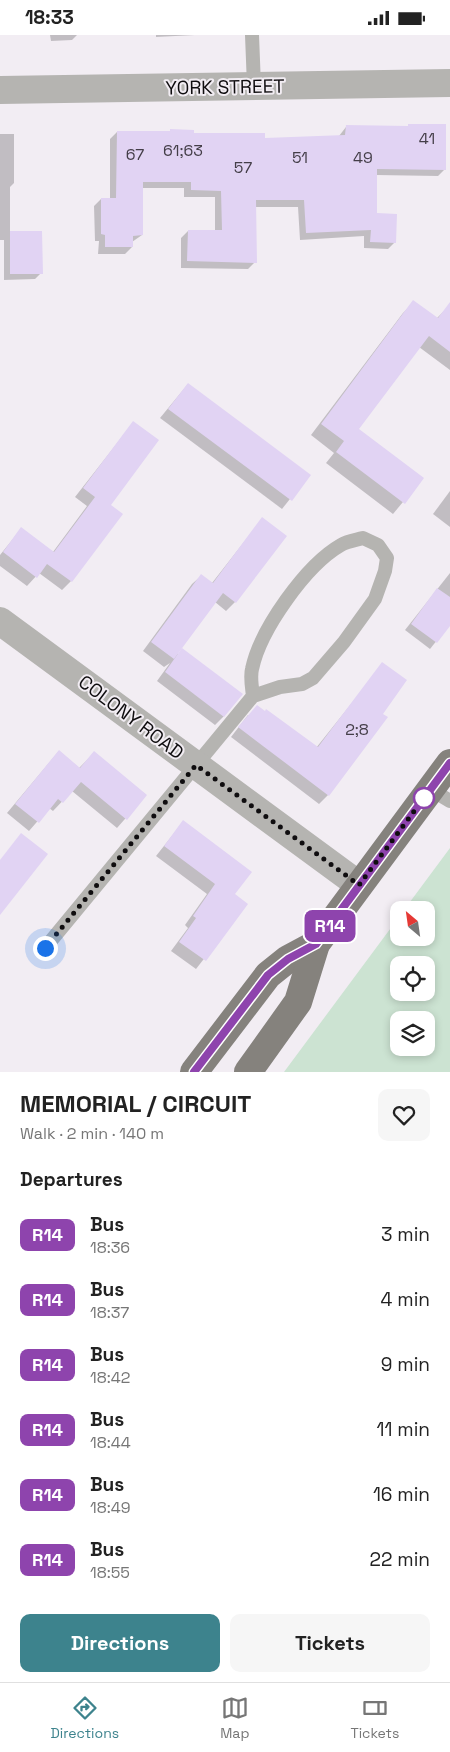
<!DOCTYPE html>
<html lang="en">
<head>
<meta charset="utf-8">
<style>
	:root { --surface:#fff; --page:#f6f6f6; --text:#222; --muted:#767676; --line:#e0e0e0; --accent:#3d838d }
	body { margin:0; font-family:"Space Grotesk",sans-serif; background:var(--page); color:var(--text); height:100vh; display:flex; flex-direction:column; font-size:19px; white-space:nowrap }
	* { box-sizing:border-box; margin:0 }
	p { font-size:16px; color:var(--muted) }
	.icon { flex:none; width:28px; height:28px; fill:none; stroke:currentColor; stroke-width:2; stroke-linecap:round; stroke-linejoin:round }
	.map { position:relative; height:1037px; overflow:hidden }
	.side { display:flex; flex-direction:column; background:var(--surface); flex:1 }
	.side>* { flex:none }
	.badge { padding:0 10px; border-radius:8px; font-size:18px; line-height:32px }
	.needle { width:32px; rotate:331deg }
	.fabs { position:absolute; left:390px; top:866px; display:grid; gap:10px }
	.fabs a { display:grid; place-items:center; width:45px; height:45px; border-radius:10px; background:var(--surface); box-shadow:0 2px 8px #0003; font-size:25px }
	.you { position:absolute; width:25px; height:25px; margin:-12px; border:4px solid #fff; border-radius:50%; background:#1a73e8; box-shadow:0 0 0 8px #1a73e833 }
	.map>.badge { position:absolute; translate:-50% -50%; box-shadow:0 0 0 2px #fff }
	h2 { padding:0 20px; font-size:19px; line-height:45px }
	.round { display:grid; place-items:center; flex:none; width:52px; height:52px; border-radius:10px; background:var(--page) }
	.overview { display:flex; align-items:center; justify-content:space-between; height:85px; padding:0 20px }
	h1 { font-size:24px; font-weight:700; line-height:38px }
	.cta { display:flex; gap:10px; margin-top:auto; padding:10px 20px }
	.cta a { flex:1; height:58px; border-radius:10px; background:var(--accent); color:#fff; font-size:20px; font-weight:700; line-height:58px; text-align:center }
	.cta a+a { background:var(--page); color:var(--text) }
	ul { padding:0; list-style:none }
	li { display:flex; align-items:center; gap:15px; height:65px; padding:0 20px }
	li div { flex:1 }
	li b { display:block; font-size:19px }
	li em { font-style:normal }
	li .badge { min-width:55px; font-weight:700; text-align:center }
	.status { display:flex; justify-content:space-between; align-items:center; height:35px; padding:0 25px; background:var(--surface); direction:ltr }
	.status svg { height:14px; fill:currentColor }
	.tab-bar { display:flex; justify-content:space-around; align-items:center; height:70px; border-top:1px solid var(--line); background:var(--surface); font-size:14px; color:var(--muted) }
	.tab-bar a { display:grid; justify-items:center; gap:2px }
	.tab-bar .on { color:var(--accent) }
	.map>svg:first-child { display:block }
</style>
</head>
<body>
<div class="status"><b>18:33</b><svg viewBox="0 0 49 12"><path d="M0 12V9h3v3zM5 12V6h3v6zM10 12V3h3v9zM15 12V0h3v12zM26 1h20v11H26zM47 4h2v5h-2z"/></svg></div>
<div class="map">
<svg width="450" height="1037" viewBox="0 0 450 1037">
	<rect width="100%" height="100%" fill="#f2edf3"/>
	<path fill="#cce3d2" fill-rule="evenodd" d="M 450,813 L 450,1037 L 284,1037 L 399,882 L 399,902 L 426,902 L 426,875 L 404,875 ZM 399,930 L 426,930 L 426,958 L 399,958 ZM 399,985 L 426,985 L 426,1012 L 399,1012 Z"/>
	<g fill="#0003">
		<path d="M 50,0 L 77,0 L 72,5 L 51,6 Z"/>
		<path d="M 156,0 L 195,0 L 156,2 Z"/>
		<path d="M 445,91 L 445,134 L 438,141 L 376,140 L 376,180 L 395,207 L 388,214 L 364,213 L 364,201 L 300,205 L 298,172 L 255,172 L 255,227 L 248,234 L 181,233 L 181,203 L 188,196 L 215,196 L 215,162 L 184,162 L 184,153 L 142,153 L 142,200 L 132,207 L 132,212 L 125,219 L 98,219 L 99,206 L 95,206 L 94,171 L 101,164 L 110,164 L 110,104 L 117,97 L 168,98 L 170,96 L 193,100 L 264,104 L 339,101 L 346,92 Z"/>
		<path d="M 0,99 L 14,99 L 14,148 L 10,152 L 10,197 L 41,238 L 35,244 L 4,245 L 4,205 L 0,205 Z"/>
		<path d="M 414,267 L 436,284 L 447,273 L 450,275 L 450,335 L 419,312 L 357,395 L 422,444 L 393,479 L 326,428 L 334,418 L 311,400 L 403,278 Z"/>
		<path d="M 188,349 L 309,440 L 282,474 L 160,383 Z"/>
		<path d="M 133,388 L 109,470 L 71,546 L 62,555 L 39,538 L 27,551 L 0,531 L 0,520 L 21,494 L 53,517 L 87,471 L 75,462 Z"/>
		<path d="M 450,456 L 450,492 L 433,479 Z"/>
		<path d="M 262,484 L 235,567 L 226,576 L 215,567 L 177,618 L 224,681 L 215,690 L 157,646 L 170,628 L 164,632 L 143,616 L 192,549 L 201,541 L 212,548 Z"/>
		<path d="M 450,538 L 450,589 L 430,614 L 405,595 Z"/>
		<path d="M 383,629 L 328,760 L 319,769 L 231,702 L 248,680 L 316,713 Z"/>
		<path d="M 59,716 L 79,733 L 94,718 L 146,760 L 117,793 L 72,756 L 53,776 L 49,773 L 29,796 L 7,778 Z"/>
		<path d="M 183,787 L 233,860 L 246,870 L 196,934 L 171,916 L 188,893 L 185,890 L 207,859 L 156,821 Z"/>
	</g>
	<g fill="#e1d3f3">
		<path d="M 408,89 L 446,89 L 446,135 L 377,134 L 377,178 L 397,179 L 396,208 L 370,207 L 371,195 L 306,198 L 304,165 L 256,165 L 257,228 L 187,226 L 188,195 L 222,195 L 221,156 L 191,155 L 191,147 L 143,147 L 143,200 L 133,201 L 133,212 L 105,212 L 105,200 L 101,199 L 101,163 L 116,163 L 117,96 L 170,96 L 170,94 L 194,95 L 194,98 L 265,98 L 265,103 L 345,100 L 346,90 L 408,91 Z"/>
		<path d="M 10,196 L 42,196 L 43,239 L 10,239 Z"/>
		<path d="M 413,265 L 438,283 L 450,267 L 450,317 L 429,301 L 359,394 L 424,443 L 405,469 L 336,417 L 344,406 L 321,389 Z"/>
		<path d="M 188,348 L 311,440 L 292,466 L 168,374 Z"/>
		<path d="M 133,386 L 159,405 L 111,470 L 123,479 L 72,547 L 47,529 L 37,543 L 3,517 L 21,492 L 54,517 L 95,462 L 83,453 Z"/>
		<path d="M 262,482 L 287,501 L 236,568 L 223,558 L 174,624 L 151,607 L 201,539 L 213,548 Z"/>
		<path d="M 437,553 L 450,562 L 450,591 L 437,608 L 411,589 Z"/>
		<path d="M 182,613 L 243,659 L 224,682 L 165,637 Z"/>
		<path d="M 382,627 L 407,645 L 383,679 L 388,682 L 329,761 L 238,692 L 257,670 L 265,676 L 266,674 L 318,712 Z"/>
		<path d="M 59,715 L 80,733 L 94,716 L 147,760 L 127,785 L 81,747 L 63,768 L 58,764 L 39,788 L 15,769 Z"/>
		<path d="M 183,785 L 252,837 L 235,859 L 248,869 L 206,926 L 179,907 L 196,883 L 193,881 L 215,849 L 164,811 Z"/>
		<path d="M 21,798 L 48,819 L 0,880 L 0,825 Z"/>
	</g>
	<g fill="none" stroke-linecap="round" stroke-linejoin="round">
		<g stroke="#b5b4b1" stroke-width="14">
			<path d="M 252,0 L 254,51"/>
			<path d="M 430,754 L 450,766"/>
			<path d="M 45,913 L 253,661 L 280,652 L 302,649 L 313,643 L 344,607 L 375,564 L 385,536 L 387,523 L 378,510 L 363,503 C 356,505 347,506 341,510 C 306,530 260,595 252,634 C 250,642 252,653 253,661"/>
		</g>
		<g stroke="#b5b4b1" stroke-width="28">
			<path d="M 0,55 L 450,48"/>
			<path d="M 0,586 L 359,850"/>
		</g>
		<g stroke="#85827d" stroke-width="28">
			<path d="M 194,1037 L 268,940 L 288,924 L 316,909"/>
			<path d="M 248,1037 L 298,967 L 316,909 L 450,728"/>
		</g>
	</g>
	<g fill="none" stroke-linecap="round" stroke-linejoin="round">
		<defs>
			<path id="line" d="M 194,1037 L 268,940 L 288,924 L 316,909 L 450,728"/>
		</defs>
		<use href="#line" stroke="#fff" stroke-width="11"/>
		<use href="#line" stroke="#8e44ad" stroke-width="8"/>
		<path stroke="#0f0d0f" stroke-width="5" stroke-dasharray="0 9" d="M 45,913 L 196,730 L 359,850 L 424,763"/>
	</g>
	<circle fill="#fff" stroke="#8e44ad" stroke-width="2.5" cx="424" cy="763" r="10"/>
	<g text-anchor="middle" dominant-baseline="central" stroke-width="4" stroke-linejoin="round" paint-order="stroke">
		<g font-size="16" fill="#443e48">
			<text x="427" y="103">41</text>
			<text x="183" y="115">61;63</text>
			<text x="135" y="119">67</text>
			<text x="300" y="122">51</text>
			<text x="363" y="122">49</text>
			<text x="243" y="132">57</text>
			<text x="357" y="694">2;8</text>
		</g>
		<g font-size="19" fill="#0f0d0f" stroke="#f2edf3">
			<text transform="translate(225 52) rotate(-1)">YORK STREET</text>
			<text transform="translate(131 682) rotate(37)">COLONY ROAD</text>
		</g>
	</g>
</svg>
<div class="fabs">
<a><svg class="needle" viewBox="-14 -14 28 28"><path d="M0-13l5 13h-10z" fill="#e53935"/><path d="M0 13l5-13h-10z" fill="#767676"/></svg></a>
<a><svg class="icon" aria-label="locate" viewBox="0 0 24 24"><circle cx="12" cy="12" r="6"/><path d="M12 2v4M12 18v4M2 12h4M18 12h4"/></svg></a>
<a><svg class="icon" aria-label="layers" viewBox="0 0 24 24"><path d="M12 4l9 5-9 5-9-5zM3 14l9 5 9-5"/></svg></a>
</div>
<div class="you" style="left:45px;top:913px"></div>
<b class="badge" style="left:330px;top:891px;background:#8e44ad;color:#fff">R14</b>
</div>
<section class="side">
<div class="overview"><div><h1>MEMORIAL / CIRCUIT</h1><p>Walk · 2 min · 140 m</p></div><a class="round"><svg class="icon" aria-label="heart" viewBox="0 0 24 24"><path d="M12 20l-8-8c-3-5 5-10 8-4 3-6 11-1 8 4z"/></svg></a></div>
<h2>Departures</h2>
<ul>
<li><span class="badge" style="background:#8e44ad;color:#fff">R14</span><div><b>Bus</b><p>18:36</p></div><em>3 min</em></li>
<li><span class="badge" style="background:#8e44ad;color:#fff">R14</span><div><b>Bus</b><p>18:37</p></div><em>4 min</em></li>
<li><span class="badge" style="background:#8e44ad;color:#fff">R14</span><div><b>Bus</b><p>18:42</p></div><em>9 min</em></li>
<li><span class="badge" style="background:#8e44ad;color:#fff">R14</span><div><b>Bus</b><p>18:44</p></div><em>11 min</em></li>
<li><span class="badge" style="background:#8e44ad;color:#fff">R14</span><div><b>Bus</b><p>18:49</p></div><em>16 min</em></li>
<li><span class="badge" style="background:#8e44ad;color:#fff">R14</span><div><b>Bus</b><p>18:55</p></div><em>22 min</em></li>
</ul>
<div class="cta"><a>Directions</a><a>Tickets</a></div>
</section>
<nav class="tab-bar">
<a class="on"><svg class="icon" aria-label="directions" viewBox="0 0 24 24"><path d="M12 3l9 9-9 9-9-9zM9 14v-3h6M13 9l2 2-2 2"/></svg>Directions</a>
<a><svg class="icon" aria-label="map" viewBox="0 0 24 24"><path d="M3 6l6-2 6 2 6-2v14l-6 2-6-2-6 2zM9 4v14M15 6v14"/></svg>Map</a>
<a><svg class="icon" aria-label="tickets" viewBox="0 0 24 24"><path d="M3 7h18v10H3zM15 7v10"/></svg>Tickets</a>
</nav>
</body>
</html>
